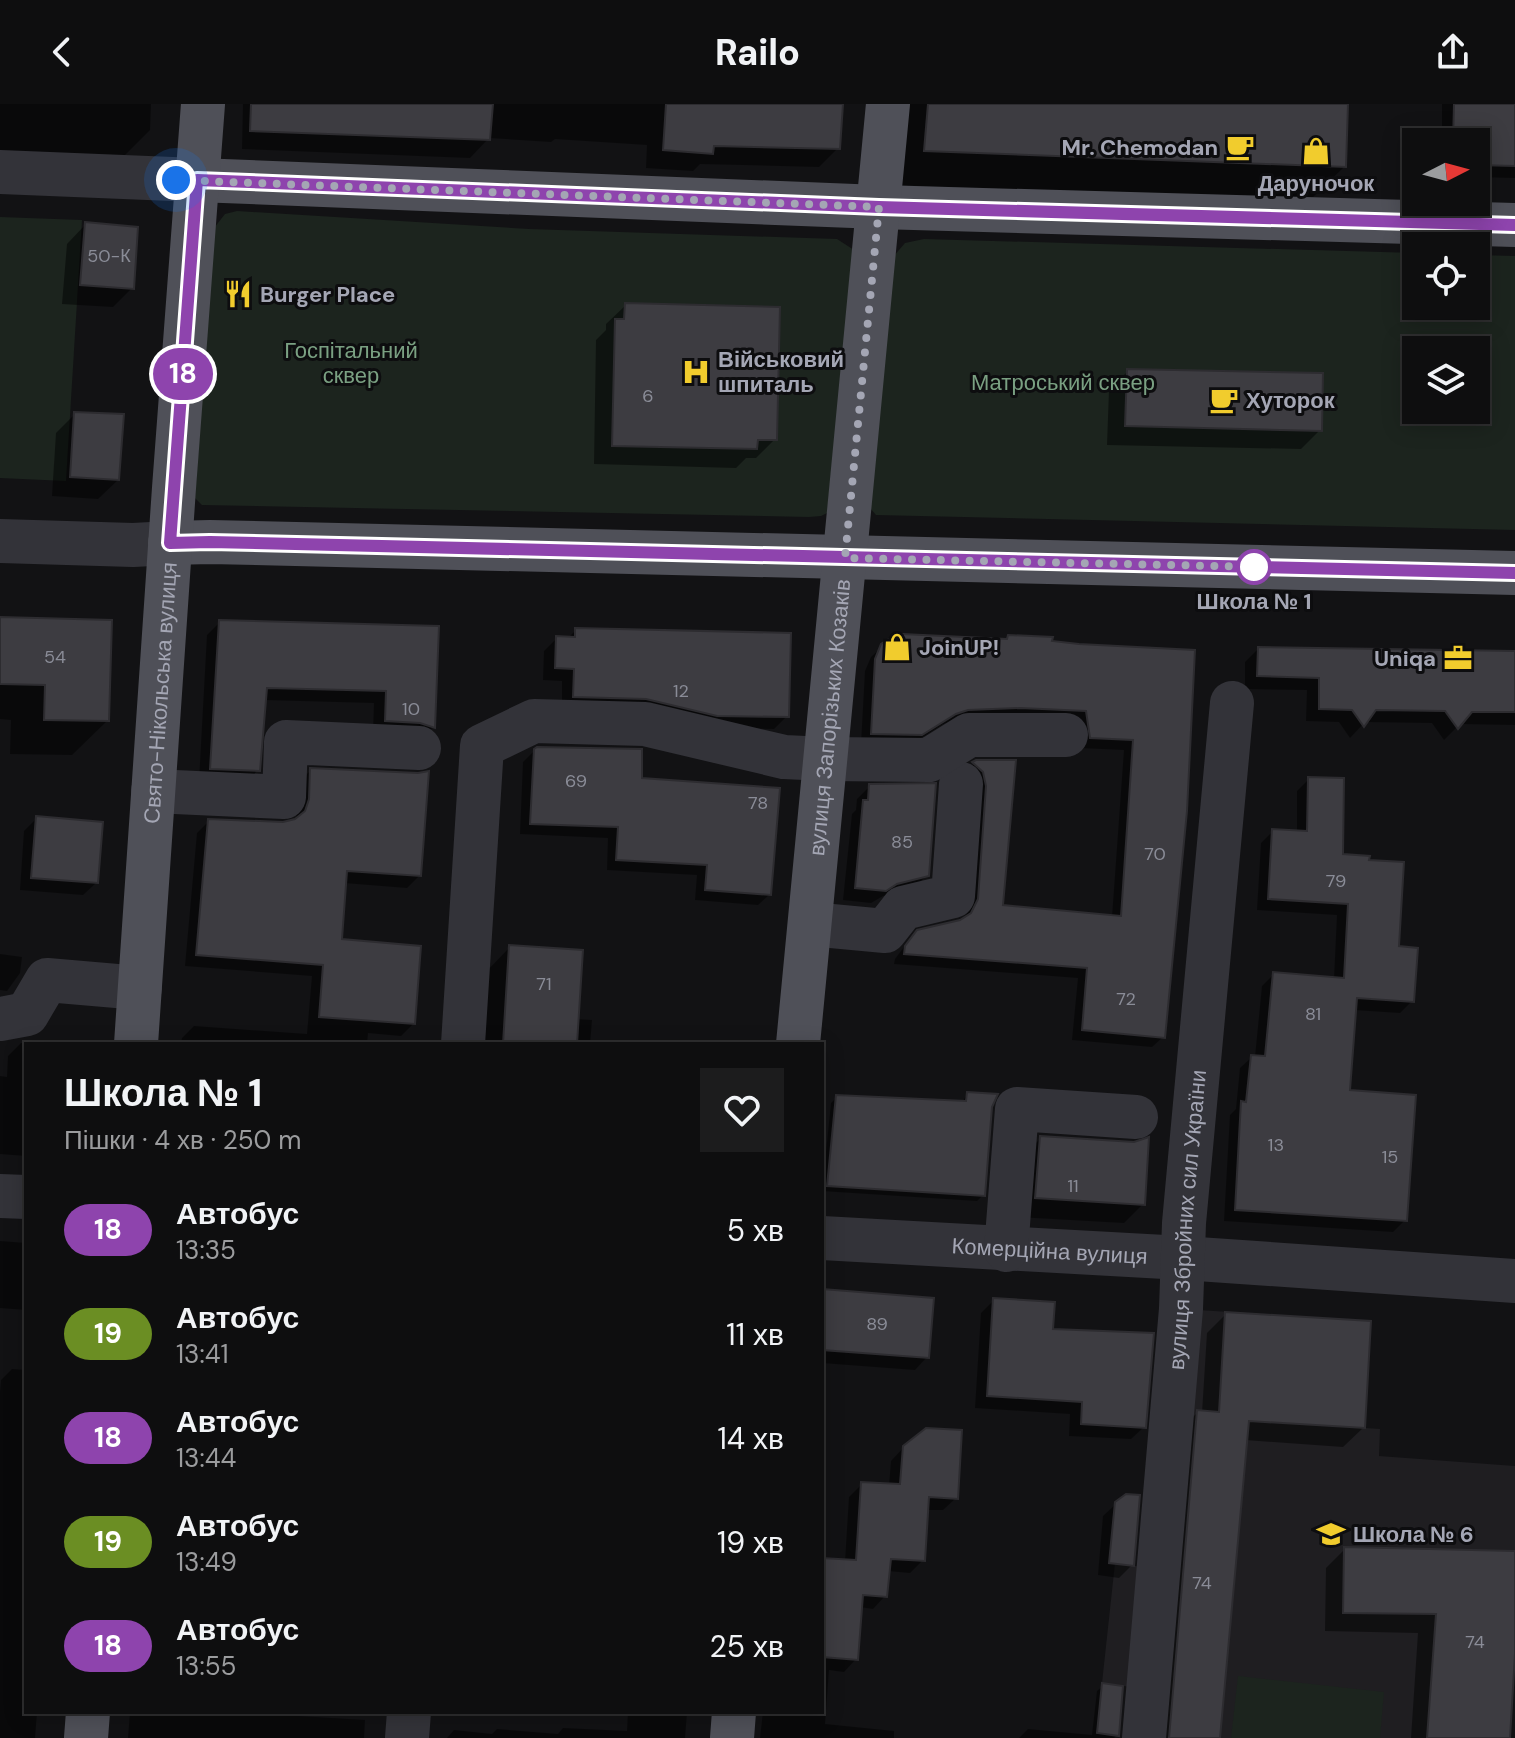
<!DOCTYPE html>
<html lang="uk">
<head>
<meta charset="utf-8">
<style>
	:root { --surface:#0e0e0f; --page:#1c1c1d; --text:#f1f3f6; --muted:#9b9c9e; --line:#2e2e2f }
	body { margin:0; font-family:"DM Sans",sans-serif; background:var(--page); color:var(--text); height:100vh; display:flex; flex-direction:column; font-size:30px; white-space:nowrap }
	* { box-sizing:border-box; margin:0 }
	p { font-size:26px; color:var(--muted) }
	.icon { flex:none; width:44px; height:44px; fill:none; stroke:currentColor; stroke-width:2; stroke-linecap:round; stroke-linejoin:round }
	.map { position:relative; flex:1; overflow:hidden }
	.details { position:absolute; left:24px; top:938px; width:800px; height:672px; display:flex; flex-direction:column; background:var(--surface); border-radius:0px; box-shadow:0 4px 20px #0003,0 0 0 2px var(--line) }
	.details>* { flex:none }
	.badge { padding:0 16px; border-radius:26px; font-size:28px; line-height:52px }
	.needle { width:52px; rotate:84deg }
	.buttons { position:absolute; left:1402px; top:24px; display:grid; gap:16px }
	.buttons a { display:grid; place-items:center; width:88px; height:88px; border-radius:0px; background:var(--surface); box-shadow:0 4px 20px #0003,0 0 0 2px var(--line); font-size:40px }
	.you { position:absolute; width:40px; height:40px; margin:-20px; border:6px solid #fff; border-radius:50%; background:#1a73e8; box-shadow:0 0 0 12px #1a73e833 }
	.map>.badge { position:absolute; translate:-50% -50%; box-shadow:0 0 0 4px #fff }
	.round { display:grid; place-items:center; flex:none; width:84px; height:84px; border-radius:0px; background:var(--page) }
	.headline { display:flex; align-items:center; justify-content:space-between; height:136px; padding:0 40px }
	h1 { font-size:38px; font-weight:800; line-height:60px }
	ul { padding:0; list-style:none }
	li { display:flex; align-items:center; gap:24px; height:104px; padding:0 40px }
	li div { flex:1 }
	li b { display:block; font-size:30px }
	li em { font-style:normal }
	li .badge { min-width:88px; font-weight:700; text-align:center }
	header { display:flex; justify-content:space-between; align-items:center; height:104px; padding:0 40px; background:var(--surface); font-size:36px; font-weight:800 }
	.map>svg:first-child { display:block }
</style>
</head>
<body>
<header><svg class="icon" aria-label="back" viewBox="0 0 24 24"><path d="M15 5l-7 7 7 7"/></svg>Railo<svg class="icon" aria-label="share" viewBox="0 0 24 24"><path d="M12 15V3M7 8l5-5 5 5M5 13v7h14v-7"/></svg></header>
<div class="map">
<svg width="1515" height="1634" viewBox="0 0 1515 1634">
	<rect width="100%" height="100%" fill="#121214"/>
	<path fill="#1f1e21" d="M 1167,1204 L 1371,1217 L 1365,1324 L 1380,1325 L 1379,1352 L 1515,1362 L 1515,1550 L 1510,1634 L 1126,1634 L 1131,1583 L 1102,1579 L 1115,1459 L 1143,1463 Z"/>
	<g fill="#1c241e" fill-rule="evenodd">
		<path d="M 237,107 L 529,125 L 837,135 L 854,146 L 827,409 L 821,412 L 809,413 L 202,401 L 195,394 L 214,124 L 225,110 Z"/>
		<path d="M 0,113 L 82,116 L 66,377 L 0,374 Z"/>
		<path d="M 924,135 L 1416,149 L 1416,202 L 1476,202 L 1476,151 L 1515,152 L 1515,426 L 876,411 L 870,404 L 893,153 L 905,139 ZM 1416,246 L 1476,246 L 1476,306 L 1416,306 Z"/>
		<path d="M 1238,1572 L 1384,1588 L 1380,1634 L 1231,1634 Z"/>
	</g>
	<g fill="#0007">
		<path d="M 0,0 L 151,0 L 150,26 L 119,57 L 0,52 Z"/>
		<path d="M 243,0 L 841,0 L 838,44 L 819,63 L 700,60 L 693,67 L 646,64 L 647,41 L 555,35 L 551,38 L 489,34 L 470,54 L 242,45 Z"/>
		<path d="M 897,0 L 1346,0 L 1344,63 L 1309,97 L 891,81 Z"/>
		<path d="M 1442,0 L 1515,0 L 1515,74 L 1476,73 L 1476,38 L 1442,38 Z"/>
		<path d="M 86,120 L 132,184 L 113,203 L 62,200 L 67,140 Z"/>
		<path d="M 626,201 L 775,335 L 756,354 L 746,354 L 736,364 L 594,360 L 596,236 L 606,226 L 606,220 Z"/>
		<path d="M 1128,267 L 1320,326 L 1301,345 L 1107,341 L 1109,286 Z"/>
		<path d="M 75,310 L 118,376 L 98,395 L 52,392 L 56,329 Z"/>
		<path d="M 0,515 L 107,617 L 72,651 L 10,650 L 11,616 L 0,615 Z"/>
		<path d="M 220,518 L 437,524 L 433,623 L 421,635 L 373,629 L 374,599 L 264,596 L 258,666 L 245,679 L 199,677 L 207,531 Z"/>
		<path d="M 576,526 L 787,612 L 774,625 L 704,623 L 562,605 L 562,577 L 543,576 L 544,547 L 557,534 L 567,535 Z"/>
		<path d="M 1008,533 L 1050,539 L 1193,547 L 1163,933 L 1152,943 L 1072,936 L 1078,874 L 894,860 L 895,855 L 907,839 L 964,816 L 968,807 L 963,670 L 977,658 L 1014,658 L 1001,803 L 1112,813 L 1124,646 L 1080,644 L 956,616 L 943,620 L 910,641 L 861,640 L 865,567 L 871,553 L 883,542 L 1004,537 Z"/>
		<path d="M 1258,545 L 1515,549 L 1515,621 L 1460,620 L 1444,636 L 1432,619 L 1365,618 L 1350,634 L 1339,618 L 1306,617 L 1307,586 L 1245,585 L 1245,558 Z"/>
		<path d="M 534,647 L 640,675 L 769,791 L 758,801 L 695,796 L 697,771 L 607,766 L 608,734 L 520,730 L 523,658 Z"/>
		<path d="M 311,666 L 419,772 L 407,784 L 344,779 L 340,837 L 413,920 L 401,932 L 368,929 L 367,940 L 181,940 L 182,934 L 194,922 L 307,930 L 312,872 L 185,862 L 197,729 L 209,717 L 283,720 L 294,718 L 298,708 L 299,678 Z"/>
		<path d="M 1309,675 L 1341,752 L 1397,844 L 1412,897 L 1400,909 L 1354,906 L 1347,988 L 1405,1116 L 1393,1128 L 1224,1117 L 1230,1011 L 1236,1005 L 1240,964 L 1252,953 L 1255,953 L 1262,882 L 1274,870 L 1334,875 L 1337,811 L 1257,806 L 1261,739 L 1273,727 L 1297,729 L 1297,687 Z"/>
		<path d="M 870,682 L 927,771 L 914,784 L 883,792 L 871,799 L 843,796 L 852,710 L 856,706 L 857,695 Z"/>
		<path d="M 37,714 L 96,779 L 83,791 L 20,786 L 24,727 Z"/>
		<path d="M 510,843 L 576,915 L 592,916 L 590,940 L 479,940 L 484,870 Z"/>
		<path d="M 0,850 L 22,853 L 20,869 L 7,887 L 0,886 Z"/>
		<path d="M 21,939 L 40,940 L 26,940 L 26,1052 L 0,1050 L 0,972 L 7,973 L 8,952 Z"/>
		<path d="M 967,990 L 983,1091 L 977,1097 L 822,1087 L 831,999 L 837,993 L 962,999 Z"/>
		<path d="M 1041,1034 L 1143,1100 L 1124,1119 L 1017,1113 L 1022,1053 Z"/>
		<path d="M 0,1137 L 26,1139 L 26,1206 L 0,1204 Z"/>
		<path d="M 822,1187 L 927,1253 L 915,1266 L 822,1259 Z"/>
		<path d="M 994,1196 L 1051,1227 L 1144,1323 L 1131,1335 L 1069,1332 L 1070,1310 L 975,1304 L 981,1209 Z"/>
		<path d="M 1226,1210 L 1363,1324 L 1343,1343 L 1245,1336 L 1218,1634 L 1153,1634 L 1179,1327 L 1198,1308 L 1202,1309 L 1207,1229 Z"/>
		<path d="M 12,1265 L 26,1266 L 26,1608 L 37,1608 L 35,1634 L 0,1634 L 0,1288 L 1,1276 Z"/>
		<path d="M 904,1343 L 956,1394 L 943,1406 L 926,1406 L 923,1456 L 910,1469 L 888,1467 L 885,1492 L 873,1505 L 860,1503 L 856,1555 L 844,1568 L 829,1566 L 825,1620 L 894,1627 L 894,1634 L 760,1634 L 763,1608 L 822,1608 L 822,1456 L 845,1457 L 849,1393 L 862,1380 L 889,1382 L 891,1357 Z"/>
		<path d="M 1117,1399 L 1132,1461 L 1119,1474 L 1098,1471 L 1103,1412 Z"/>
		<path d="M 1345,1445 L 1515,1449 L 1515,1520 L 1508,1634 L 1411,1634 L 1418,1529 L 1325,1527 L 1326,1464 Z"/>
		<path d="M 1103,1582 L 1117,1631 L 1114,1634 L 1019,1634 L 1028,1625 L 1092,1631 L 1097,1587 Z"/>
		<path d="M 130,1608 L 298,1608 L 297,1612 L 365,1616 L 364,1634 L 128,1634 Z"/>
		<path d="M 628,1608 L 687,1608 L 685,1634 L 447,1634 L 454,1626 L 492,1630 L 497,1625 L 558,1630 L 563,1624 L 627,1627 Z"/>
	</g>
	<g fill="#3d3c41" stroke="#2d2c30" stroke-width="2">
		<path d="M 251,0 L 493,0 L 490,36 L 250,27 Z"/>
		<path d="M 666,0 L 843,0 L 840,45 L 714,42 L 713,50 L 663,46 Z"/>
		<path d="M 928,0 L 1348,0 L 1346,63 L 924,47 Z"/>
		<path d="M 1454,0 L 1515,0 L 1515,62 L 1476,61 L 1476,38 L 1453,38 Z"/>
		<path d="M 85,118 L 138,123 L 134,185 L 80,181 Z"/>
		<path d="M 625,199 L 780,203 L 777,336 L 758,336 L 757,345 L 612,342 L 615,215 L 624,215 Z"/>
		<path d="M 1127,265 L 1323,269 L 1322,327 L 1125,322 Z"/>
		<path d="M 74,308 L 124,310 L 119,376 L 70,373 Z"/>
		<path d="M 0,513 L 112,516 L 109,617 L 44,616 L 45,581 L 0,580 Z"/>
		<path d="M 219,516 L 439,522 L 435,624 L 420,619 L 385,617 L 386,587 L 267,584 L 260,667 L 210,665 Z"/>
		<path d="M 575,524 L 791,529 L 789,613 L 717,612 L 646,595 L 573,593 L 574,565 L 555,564 L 556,532 L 575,533 Z"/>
		<path d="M 902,530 L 1007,535 L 1008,531 L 1053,533 L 1052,537 L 1079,540 L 1195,546 L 1187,707 L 1165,934 L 1082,926 L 1087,864 L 904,850 L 905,842 L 917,826 L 960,816 L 971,809 L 978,795 L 986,682 L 983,668 L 972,658 L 976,656 L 1016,656 L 1003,801 L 1121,812 L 1133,636 L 1090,634 L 1086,607 L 1020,604 L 968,606 L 956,610 L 922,631 L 871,630 L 875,555 L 881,540 L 894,532 Z"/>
		<path d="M 1258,543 L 1515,547 L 1515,608 L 1472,608 L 1458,625 L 1445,607 L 1376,606 L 1364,623 L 1352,606 L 1319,605 L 1319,574 L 1257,572 Z"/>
		<path d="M 537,643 L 642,645 L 642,674 L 780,684 L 771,791 L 705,786 L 707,761 L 616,756 L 618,723 L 530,720 L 534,645 Z"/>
		<path d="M 310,664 L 418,669 L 429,667 L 421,772 L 347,767 L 342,835 L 421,842 L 415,920 L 319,913 L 323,861 L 196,851 L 208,715 L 283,718 L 295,715 L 305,707 L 309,695 Z"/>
		<path d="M 1308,673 L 1344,674 L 1343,750 L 1370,752 L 1369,756 L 1404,758 L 1399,842 L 1418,844 L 1414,898 L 1357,894 L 1350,986 L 1416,991 L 1407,1117 L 1235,1106 L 1241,997 L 1246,998 L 1251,951 L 1265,952 L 1273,868 L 1344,874 L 1348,800 L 1268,795 L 1272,725 L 1307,727 Z"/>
		<path d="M 936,679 L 929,772 L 897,780 L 886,787 L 855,784 L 863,696 L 868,696 L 869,680 Z"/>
		<path d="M 36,712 L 103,718 L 98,779 L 31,774 Z"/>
		<path d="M 509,841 L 583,846 L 577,940 L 503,940 Z"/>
		<path d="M 967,988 L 998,990 L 992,1003 L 985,1092 L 827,1082 L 836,991 L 966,997 Z"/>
		<path d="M 1040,1032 L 1134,1038 L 1149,1033 L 1145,1101 L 1035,1094 Z"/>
		<path d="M 822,1185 L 934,1194 L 929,1254 L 822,1246 Z"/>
		<path d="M 993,1194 L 1055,1198 L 1053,1225 L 1154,1229 L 1146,1324 L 1081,1320 L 1082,1298 L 987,1292 Z"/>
		<path d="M 1225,1208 L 1371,1217 L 1365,1324 L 1249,1317 L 1220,1634 L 1169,1634 L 1197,1306 L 1219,1308 Z"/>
		<path d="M 926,1324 L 962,1326 L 958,1395 L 929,1393 L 925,1457 L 891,1455 L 887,1493 L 863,1491 L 858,1556 L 822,1553 L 822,1454 L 856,1456 L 861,1378 L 900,1380 L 903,1342 Z"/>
		<path d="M 1126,1390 L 1140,1391 L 1134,1462 L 1109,1459 L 1115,1398 Z"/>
		<path d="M 1344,1443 L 1515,1447 L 1515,1550 L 1510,1634 L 1427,1634 L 1436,1510 L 1343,1509 Z"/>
		<path d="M 1102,1579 L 1123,1582 L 1119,1632 L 1097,1629 Z"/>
	</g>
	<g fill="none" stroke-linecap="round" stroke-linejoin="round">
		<g stroke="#333339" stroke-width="44">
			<path d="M 0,68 L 197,76"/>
			<path d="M 0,437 L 133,441 L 170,439"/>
			<path d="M 153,687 L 284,693 L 286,638 L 419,644"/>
			<path d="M 810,820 L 885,827 L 903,804 L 953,792 L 961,680"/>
			<path d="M 0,915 L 27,910 L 47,876 L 140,884"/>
			<path d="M 463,940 L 482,642 L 534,617 L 645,620 L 784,653 L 826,655 L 929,656 L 969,631 L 1066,631"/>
			<path d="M 0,1092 L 26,1093"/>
			<path id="s1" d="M 822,1134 L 1183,1154 L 1515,1177"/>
			<path d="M 1006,1146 L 1017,1005 L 1136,1013"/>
			<path d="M 407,1634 L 409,1608"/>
			<path id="s2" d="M 1144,1634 L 1181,1205 L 1184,1119 L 1232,599"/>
		</g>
		<g stroke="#4f5058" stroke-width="44">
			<path d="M 197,76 L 879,103 L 1515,121"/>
			<path d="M 170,439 L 210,438 L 1515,469"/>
			<path id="s3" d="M 136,940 L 174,384 L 203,0"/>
			<path id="s4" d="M 798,940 L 888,0"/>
			<path d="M 86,1634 L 88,1608"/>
			<path d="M 732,1634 L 734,1608"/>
		</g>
	</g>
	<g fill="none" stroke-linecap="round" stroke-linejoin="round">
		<defs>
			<path id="line" d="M 1515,121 L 879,103 L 197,76 L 170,439 L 210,438 L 1515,469"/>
		</defs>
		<use href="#line" stroke="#fff" stroke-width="18"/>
		<use href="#line" stroke="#8e44ad" stroke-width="12"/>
		<path stroke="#a4a6b4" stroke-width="8" stroke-dasharray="0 14.4" d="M 176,76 L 879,103 L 845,454 L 1261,463 L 1254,463"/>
	</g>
	<defs>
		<symbol id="cafe-bare" viewBox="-9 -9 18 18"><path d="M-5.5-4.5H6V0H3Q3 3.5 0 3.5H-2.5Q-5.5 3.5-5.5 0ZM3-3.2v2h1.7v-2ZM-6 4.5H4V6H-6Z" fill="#f1cc2d" stroke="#0d0d0f" stroke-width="2.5" paint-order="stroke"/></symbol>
		<symbol id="shop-bare" viewBox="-9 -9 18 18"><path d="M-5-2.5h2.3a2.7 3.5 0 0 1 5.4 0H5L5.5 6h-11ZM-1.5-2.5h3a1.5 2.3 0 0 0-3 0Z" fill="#f1cc2d" stroke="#0d0d0f" stroke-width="2.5" paint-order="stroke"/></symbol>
		<symbol id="restaurant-bare" viewBox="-9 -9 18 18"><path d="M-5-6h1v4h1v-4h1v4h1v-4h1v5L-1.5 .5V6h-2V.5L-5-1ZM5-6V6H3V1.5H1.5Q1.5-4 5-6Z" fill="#f1cc2d" stroke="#0d0d0f" stroke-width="2.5" paint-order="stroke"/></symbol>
		<symbol id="hospital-bare" viewBox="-9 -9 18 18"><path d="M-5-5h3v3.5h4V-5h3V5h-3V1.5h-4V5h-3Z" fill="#f1cc2d" stroke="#0d0d0f" stroke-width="2.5" paint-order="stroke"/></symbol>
		<symbol id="office-bare" viewBox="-9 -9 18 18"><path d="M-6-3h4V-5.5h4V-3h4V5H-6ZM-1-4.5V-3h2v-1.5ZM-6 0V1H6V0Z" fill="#f1cc2d" stroke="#0d0d0f" stroke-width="2.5" paint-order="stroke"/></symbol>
		<symbol id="school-bare" viewBox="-9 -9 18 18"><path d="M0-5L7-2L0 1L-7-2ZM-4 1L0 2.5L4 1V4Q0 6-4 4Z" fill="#f1cc2d" stroke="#0d0d0f" stroke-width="2.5" paint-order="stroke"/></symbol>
	</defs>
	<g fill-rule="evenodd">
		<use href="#cafe-bare" x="1220" y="23" width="40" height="40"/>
		<use href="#shop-bare" x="1296" y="27" width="40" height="40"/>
		<use href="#restaurant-bare" x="218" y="170" width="40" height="40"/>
		<use href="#hospital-bare" x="676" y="248" width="40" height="40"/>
		<use href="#cafe-bare" x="1204" y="276" width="40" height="40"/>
		<use href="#shop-bare" x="877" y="523" width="40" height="40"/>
		<use href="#office-bare" x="1438" y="534" width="40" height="40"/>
		<use href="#school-bare" x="1311" y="1410" width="40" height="40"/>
	</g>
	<circle fill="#fff" stroke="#8e44ad" stroke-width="4" cx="1254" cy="463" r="16"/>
	<g text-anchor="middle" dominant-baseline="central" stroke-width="6" stroke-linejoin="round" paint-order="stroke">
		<g font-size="18" fill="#8a8c97">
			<text x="109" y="152">50-К</text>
			<text x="648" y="292">6</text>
			<text x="55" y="553">54</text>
			<text x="681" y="587">12</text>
			<text x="411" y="605">10</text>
			<text x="576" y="677">69</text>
			<text x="758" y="699">78</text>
			<text x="902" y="738">85</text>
			<text x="1155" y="750">70</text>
			<text x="1336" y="777">79</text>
			<text x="544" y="880">71</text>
			<text x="1126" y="895">72</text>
			<text x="1313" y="910">81</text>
			<text x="1276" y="1041">13</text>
			<text x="1390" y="1053">15</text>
			<text x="1073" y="1082">11</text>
			<text x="877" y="1220">89</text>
			<text x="1202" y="1479">74</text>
			<text x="1475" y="1538">74</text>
		</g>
		<g font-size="22" font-weight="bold" fill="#a4a6b4" stroke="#0d0d0f" text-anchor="start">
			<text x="1218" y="43" text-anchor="end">Mr. Chemodan</text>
			<text x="1316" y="79" text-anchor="middle">Даруночок</text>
			<text x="260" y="190">Burger Place</text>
			<text x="718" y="255">Військовий<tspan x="718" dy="25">шпиталь</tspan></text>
			<text x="1246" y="296">Хуторок</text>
			<text x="919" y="543">JoinUP!</text>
			<text x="1436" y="554" text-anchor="end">Uniqa</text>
			<text x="1353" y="1430">Школа № 6</text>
		</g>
		<g font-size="22" fill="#7aa082" stroke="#0d0d0f">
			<text x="351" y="246">Госпітальний<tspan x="351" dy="25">сквер</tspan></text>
			<text x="1063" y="278">Матроський сквер</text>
		</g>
		<g font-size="22" font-weight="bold" fill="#a4a6b4" stroke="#0d0d0f">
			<text x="1254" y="497">Школа № 1</text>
		</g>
		<g font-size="22" fill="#a4a6b4" stroke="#0d0d0f">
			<text stroke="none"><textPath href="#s3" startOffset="352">Свято-Нікольська вулиця</textPath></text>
			<text stroke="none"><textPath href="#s4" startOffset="328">вулиця Запорізьких Козаків</textPath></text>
			<text stroke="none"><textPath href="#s2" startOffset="520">вулиця Збройних сил України</textPath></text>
			<text stroke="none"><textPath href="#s1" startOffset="228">Комерційна вулиця</textPath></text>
		</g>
	</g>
</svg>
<div class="buttons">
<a><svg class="needle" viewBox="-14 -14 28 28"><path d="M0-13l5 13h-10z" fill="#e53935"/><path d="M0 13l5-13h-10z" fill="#9b9c9e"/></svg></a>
<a><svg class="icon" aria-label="locate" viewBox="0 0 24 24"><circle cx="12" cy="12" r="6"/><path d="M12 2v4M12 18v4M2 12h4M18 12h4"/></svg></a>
<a><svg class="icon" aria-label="layers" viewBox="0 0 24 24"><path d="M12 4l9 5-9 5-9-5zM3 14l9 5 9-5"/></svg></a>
</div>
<div class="you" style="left:176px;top:76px"></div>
<b class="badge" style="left:183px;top:270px;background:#8e44ad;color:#fff">18</b>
<section class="details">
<div class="headline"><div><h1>Школа № 1</h1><p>Пішки · 4 хв · 250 m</p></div><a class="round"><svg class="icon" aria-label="heart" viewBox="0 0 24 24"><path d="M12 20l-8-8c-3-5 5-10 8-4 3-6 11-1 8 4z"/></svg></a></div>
<ul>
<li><span class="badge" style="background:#8e44ad;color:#fff">18</span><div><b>Автобус</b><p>13:35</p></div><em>5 хв</em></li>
<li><span class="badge" style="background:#6b8e23;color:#fff">19</span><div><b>Автобус</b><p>13:41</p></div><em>11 хв</em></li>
<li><span class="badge" style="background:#8e44ad;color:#fff">18</span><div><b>Автобус</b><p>13:44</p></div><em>14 хв</em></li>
<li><span class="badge" style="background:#6b8e23;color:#fff">19</span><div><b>Автобус</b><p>13:49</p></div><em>19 хв</em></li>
<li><span class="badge" style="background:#8e44ad;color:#fff">18</span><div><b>Автобус</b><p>13:55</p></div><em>25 хв</em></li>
</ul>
</section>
</div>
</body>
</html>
